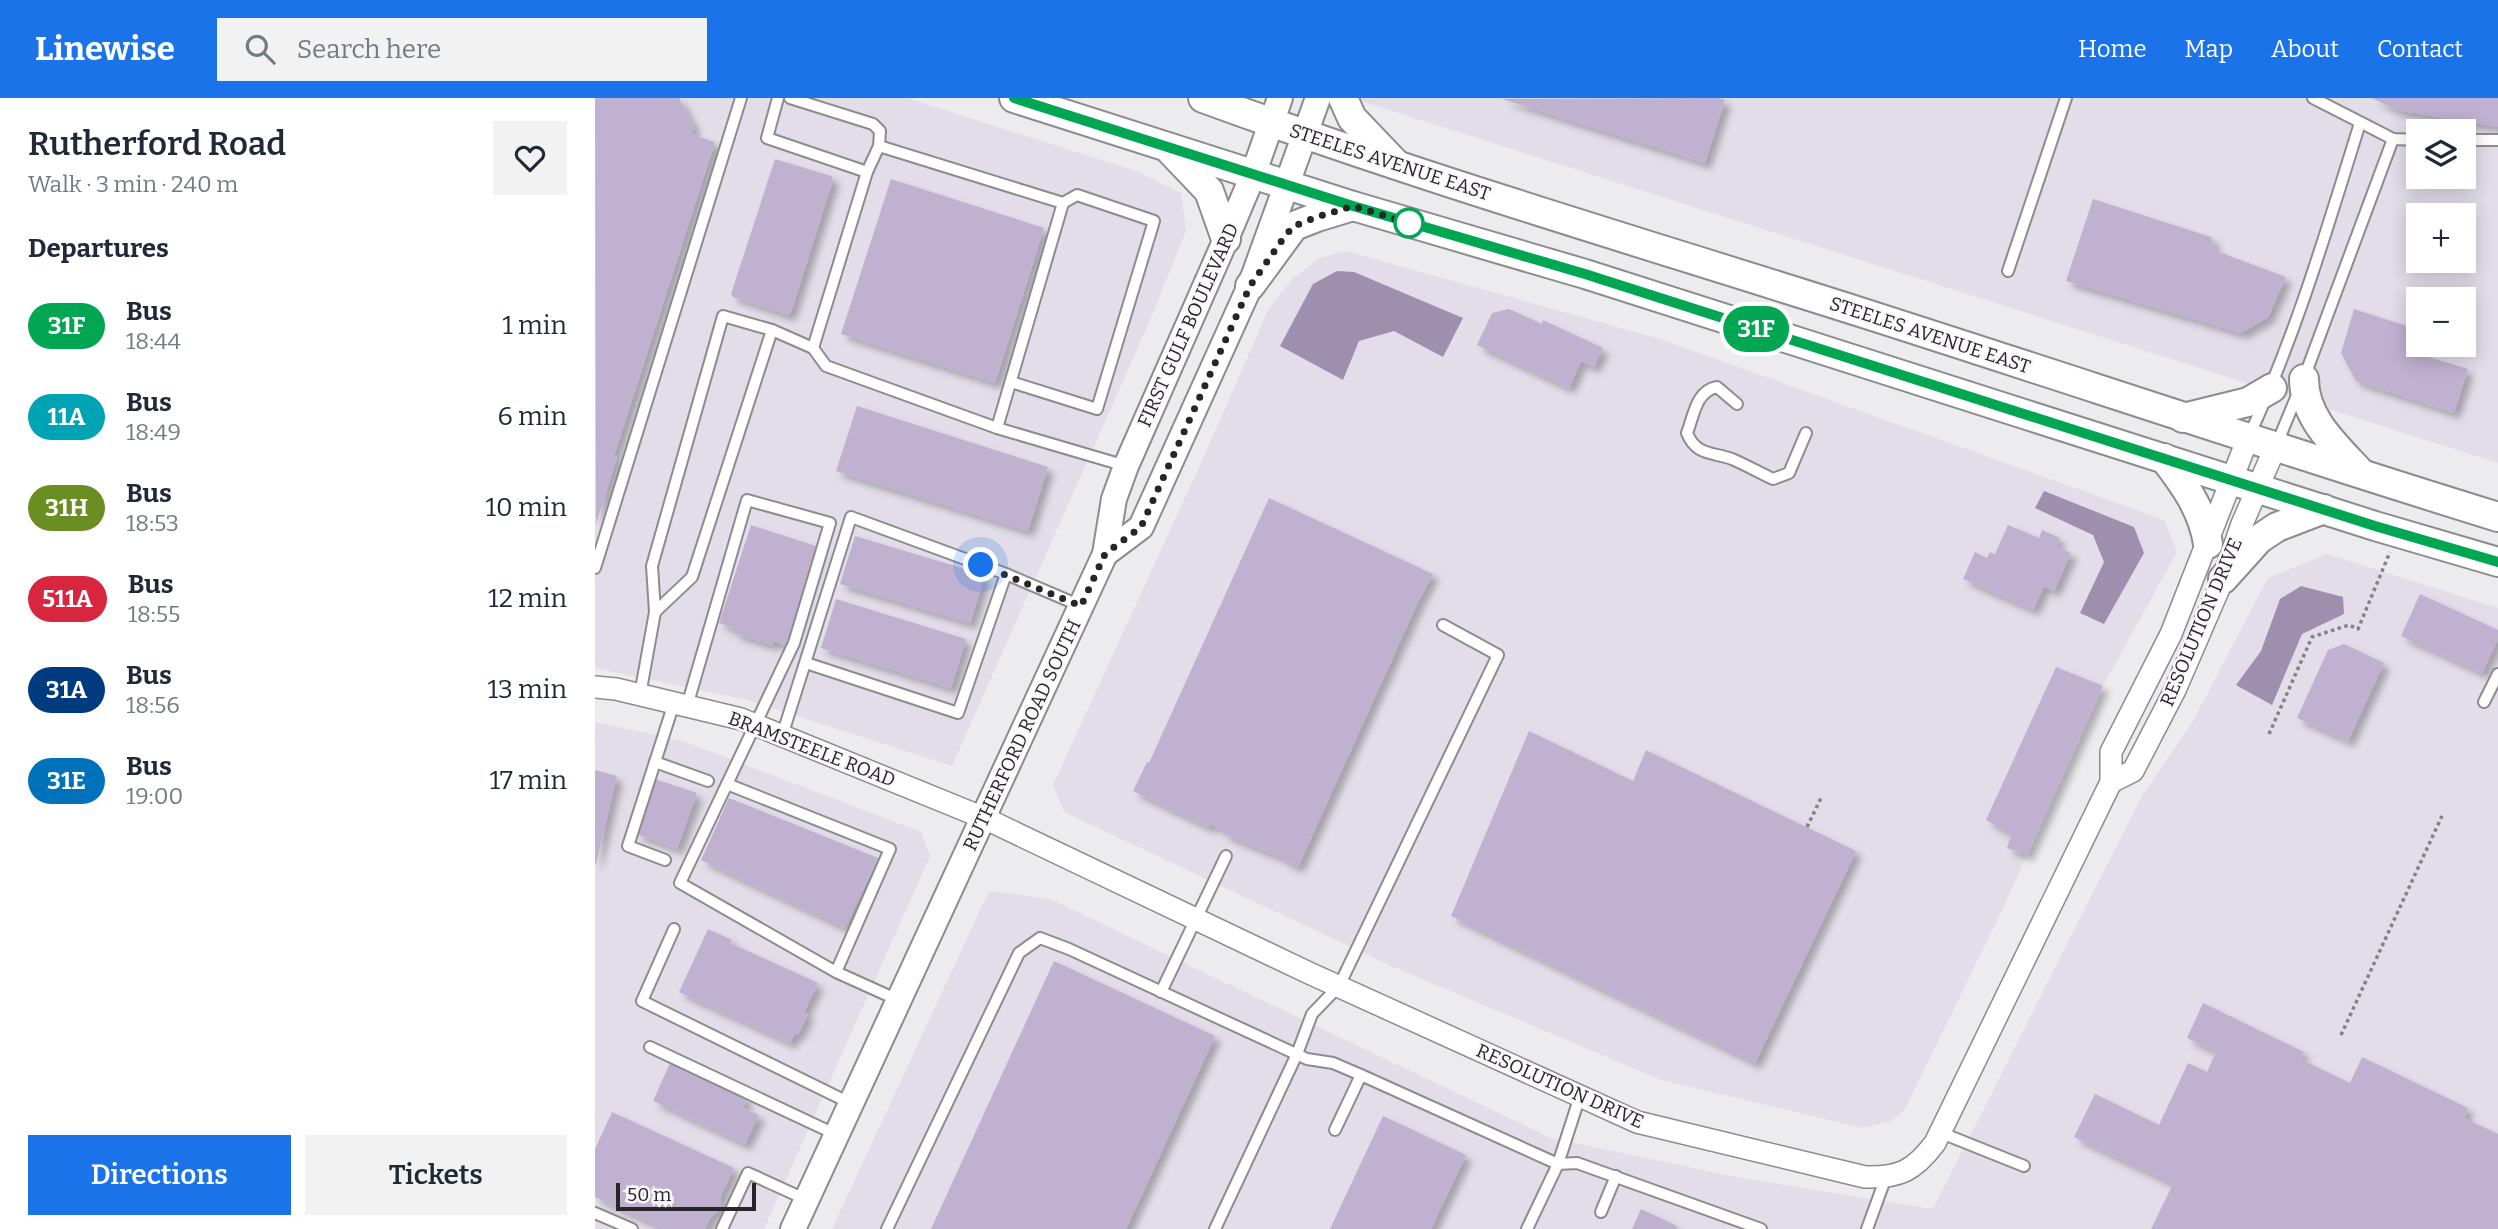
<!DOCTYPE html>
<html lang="en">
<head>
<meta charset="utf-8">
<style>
	:root { --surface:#fff; --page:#f2f2f3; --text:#1f2937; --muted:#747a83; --accent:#1a73e8 }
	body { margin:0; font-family:Bitter,serif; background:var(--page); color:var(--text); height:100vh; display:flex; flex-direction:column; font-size:26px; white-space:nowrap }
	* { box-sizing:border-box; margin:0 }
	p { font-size:23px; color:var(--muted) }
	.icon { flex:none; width:38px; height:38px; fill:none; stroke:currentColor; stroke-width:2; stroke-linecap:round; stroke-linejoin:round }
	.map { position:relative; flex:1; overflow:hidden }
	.drawer { display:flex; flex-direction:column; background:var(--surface); width:595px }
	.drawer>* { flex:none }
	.badge { padding:0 14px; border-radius:23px; font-size:24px; line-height:46px }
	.controls { position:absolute; left:1811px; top:21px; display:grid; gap:14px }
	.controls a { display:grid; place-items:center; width:70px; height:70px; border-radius:0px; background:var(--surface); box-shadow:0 4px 18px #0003; font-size:35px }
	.scale { position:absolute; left:21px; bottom:18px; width:140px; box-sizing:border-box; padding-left:7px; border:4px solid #272627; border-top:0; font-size:19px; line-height:24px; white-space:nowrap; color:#272627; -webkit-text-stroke:5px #faf8fc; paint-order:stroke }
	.you { position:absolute; width:35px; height:35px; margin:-18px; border:5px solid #fff; border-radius:50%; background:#1a73e8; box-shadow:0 0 0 10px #1a73e833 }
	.map>.badge { position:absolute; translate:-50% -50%; box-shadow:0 0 0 4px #fff }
	h2 { padding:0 28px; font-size:26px; line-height:63px }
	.round { display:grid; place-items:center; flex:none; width:74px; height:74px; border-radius:0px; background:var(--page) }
	.summary { display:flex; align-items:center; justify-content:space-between; height:119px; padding:0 28px }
	h1 { font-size:33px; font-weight:600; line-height:52px }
	.cta { display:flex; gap:14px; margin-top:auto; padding:14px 28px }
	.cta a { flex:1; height:80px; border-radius:0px; background:var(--accent); color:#fff; font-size:28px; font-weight:600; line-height:80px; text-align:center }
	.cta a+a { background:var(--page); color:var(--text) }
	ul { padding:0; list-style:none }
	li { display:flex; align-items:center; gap:21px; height:91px; padding:0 28px }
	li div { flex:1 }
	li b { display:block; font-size:26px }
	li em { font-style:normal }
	li .badge { min-width:77px; font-weight:700; text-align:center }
	header { display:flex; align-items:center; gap:42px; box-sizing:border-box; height:98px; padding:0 35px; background:var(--accent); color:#fff }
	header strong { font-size:33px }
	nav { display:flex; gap:38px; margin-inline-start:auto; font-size:24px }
	.search { width:490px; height:63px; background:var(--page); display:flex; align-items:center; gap:18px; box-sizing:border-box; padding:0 24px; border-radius:0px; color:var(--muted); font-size:26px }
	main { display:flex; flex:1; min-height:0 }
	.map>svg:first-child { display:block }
</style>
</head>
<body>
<header>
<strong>Linewise</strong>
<div class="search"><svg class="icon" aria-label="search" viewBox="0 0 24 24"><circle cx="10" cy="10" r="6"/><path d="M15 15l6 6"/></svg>Search here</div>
<nav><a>Home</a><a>Map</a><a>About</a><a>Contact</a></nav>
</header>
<main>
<section class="drawer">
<div class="summary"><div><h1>Rutherford Road</h1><p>Walk · 3 min · 240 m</p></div><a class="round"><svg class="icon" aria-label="heart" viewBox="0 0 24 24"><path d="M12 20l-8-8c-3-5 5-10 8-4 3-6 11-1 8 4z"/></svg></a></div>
<h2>Departures</h2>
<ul>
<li><span class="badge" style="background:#00a651;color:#fff">31F</span><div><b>Bus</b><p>18:44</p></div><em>1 min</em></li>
<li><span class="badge" style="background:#00a3b4;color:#fff">11A</span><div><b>Bus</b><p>18:49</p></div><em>6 min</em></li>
<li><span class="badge" style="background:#6b8e23;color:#fff">31H</span><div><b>Bus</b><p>18:53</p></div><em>10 min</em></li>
<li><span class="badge" style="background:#d7263d;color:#fff">511A</span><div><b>Bus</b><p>18:55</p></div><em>12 min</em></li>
<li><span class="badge" style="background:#003b80;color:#fff">31A</span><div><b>Bus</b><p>18:56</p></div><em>13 min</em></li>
<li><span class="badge" style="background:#0072bc;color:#fff">31E</span><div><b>Bus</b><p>19:00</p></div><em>17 min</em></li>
</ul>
<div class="cta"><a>Directions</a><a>Tickets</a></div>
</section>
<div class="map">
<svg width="1903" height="1131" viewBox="0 0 1903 1131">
	<defs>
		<filter id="shadow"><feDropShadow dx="6" dy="6" stdDeviation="3.5" flood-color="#0004"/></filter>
	</defs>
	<rect width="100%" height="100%" fill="#ecebee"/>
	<g fill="#e2dde8" fill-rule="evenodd">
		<path d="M 0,0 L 312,0 L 544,74 L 586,95 L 591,133 L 555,222 L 357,668 L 152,602 L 0,570 Z"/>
		<path d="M 766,0 L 1903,0 L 1903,365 L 769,4 ZM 1824,33 L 1869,33 L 1869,79 L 1824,79 ZM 1824,117 L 1869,117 L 1869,163 L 1824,163 ZM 1824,201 L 1869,201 L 1869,247 L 1824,247 Z"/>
		<path d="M 751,153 L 1065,241 L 1569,422 L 1582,454 L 1508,588 L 1410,806 L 1310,1011 L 1296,1023 L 1268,1030 L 1066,982 L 794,867 L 469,714 L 458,687 L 611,354 L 674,210 L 698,180 L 725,160 Z"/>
		<path d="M 1732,456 L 1903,510 L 1903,1131 L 237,1131 L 394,793 L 455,801 L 956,1040 L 1146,1080 L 1338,1111 L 1548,696 L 1597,625 L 1673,480 Z"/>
		<path d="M 0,624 L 88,643 L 326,734 L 335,758 L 169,1131 L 0,1131 Z"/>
	</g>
	<g fill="#9e8fae">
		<path d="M 742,173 L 759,174 L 868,220 L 848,259 L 799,233 L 764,243 L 748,282 L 685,248 L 718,186 Z"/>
		<path d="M 1449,393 L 1539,429 L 1549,455 L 1509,526 L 1485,515 L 1509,464 L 1498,437 L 1440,410 Z"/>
		<path d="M 1706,488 L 1748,499 L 1749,516 L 1707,536 L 1677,607 L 1641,587 L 1666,553 L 1685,501 Z"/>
	</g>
	<g fill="#c0b1d0" filter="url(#shadow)">
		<path d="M 0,0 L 84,0 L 99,29 L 96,36 L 120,44 L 19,358 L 22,359 L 1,426 Z"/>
		<path d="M 1124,0 L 1130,2 L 1110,65 L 907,1 Z"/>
		<path d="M 1777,0 L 1903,0 L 1903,29 L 1801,12 Z"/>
		<path d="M 180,61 L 236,78 L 238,82 L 196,214 L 193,217 L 138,199 L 136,196 Z"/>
		<path d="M 296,81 L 449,130 L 400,285 L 246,236 Z"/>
		<path d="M 1498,101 L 1616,139 L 1621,153 L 1691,179 L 1673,219 L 1646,235 L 1471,183 Z"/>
		<path d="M 914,211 L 947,226 L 948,222 L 1008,250 L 999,269 L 986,263 L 974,290 L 882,247 L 897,215 Z"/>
		<path d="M 1759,211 L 1824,232 L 1817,254 L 1873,271 L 1859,315 L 1761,283 L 1746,255 Z"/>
		<path d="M 262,308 L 453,369 L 433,433 L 241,373 Z"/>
		<path d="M 674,400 L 838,476 L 823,504 L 703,769 L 688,762 L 688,760 L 669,753 L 629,736 L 630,733 L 615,726 L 613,729 L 538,693 L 552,664 L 554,665 Z"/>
		<path d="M 156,427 L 224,449 L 192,548 L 178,543 L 177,547 L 138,535 L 140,531 L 124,525 Z"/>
		<path d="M 1413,427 L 1444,440 L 1447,432 L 1465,440 L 1461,448 L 1476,455 L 1459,493 L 1449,488 L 1438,512 L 1368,481 L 1380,454 L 1392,460 L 1395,454 L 1400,456 Z"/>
		<path d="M 260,438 L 390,477 L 375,525 L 245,486 Z"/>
		<path d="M 1825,496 L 1903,532 L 1903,541 L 1887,575 L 1806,538 Z"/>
		<path d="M 241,501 L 371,541 L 356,590 L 226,550 Z"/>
		<path d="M 1749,546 L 1789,565 L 1753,643 L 1702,620 L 1733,552 Z"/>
		<path d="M 1461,569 L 1508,588 L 1432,757 L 1412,750 L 1416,736 L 1391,722 Z"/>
		<path d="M 934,633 L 1038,683 L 1051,652 L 1261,753 L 1160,965 L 856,818 Z"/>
		<path d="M 0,672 L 22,678 L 1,766 L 0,766 Z"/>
		<path d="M 60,681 L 102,695 L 82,751 L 41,736 Z"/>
		<path d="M 134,700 L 283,760 L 250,830 L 106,762 Z"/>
		<path d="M 113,831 L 137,842 L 135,845 L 223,885 L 209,914 L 213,916 L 203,937 L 200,935 L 195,945 L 84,894 Z"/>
		<path d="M 459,863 L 620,938 L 531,1131 L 336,1131 Z"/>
		<path d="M 1608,905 L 1709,954 L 1705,961 L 1755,985 L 1767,959 L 1873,1010 L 1869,1020 L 1903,1036 L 1903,1131 L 1556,1131 L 1578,1086 L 1479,1039 L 1500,996 L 1564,1027 L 1593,965 L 1612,974 L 1621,954 L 1592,940 Z"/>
		<path d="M 75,965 L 152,1000 L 148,1010 L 164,1017 L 150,1046 L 58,1003 Z"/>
		<path d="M 17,1014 L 139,1070 L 125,1099 L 126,1110 L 115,1120 L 110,1131 L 69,1131 L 0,1099 L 0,1051 Z"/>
		<path d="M 788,1018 L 871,1057 L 836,1131 L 735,1131 Z"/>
		<path d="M 1046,1111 L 1082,1128 L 1081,1131 L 1037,1131 Z"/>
	</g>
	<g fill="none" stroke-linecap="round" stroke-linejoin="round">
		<defs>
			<g id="service">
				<path d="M 183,0 L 172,40 L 272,74"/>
				<path d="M 195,0 L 278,26 L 285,33 L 284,48 L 468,105"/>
				<path d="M 1718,0 L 1798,41 L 1824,42"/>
				<path d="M 1869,42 L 1903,42"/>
				<path d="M 284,48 L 272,74 L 218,250 L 231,268 L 402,330 L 531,368"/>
				<path d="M 1413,173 L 1471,0"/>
				<path d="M 1709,280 L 1798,41"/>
				<path d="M 1142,306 L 1122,289 C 1101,293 1099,317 1092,335 C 1101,358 1118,354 1137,361 C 1151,367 1165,375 1178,381 L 1194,375 L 1211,335"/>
				<path d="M 402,330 L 468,105 L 482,97 L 559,123 L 502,311 L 416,284"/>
				<path d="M 1654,338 C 1701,237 1732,131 1765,25"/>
				<path d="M 1681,348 L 1703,295"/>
				<path d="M 0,470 L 146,0"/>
				<path d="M 60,514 L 97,479 L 177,232"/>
				<path d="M 211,565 L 363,615 L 411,476"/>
				<path d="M 45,597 L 60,514 L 57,468 L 128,218 L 177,232 L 218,250"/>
				<path d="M 1889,604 L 1903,576"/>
				<path d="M 92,608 L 152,402 L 235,425 L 199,545 L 132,686"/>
				<path d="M 187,638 L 256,419 L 411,476 L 486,508"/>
				<path d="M 60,664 L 113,683"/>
				<path d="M 70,762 L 33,748 L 79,605"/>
				<path d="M 79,831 L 47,903 L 257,1006"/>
				<path d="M 241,874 L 295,751 L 132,686 L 85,785 L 241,874 L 303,902"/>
				<path d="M 566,894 L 631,758"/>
				<path d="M 55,949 L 242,1037"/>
				<path d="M 740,1032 L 766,977"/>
				<path d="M 1344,1034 L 1429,1068"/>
				<path d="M 1006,1114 L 1021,1078"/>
				<path d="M 0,1115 L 37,1131"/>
				<path d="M 127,1131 L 153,1075 L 212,1102"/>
				<path d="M 292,1131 L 424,855 L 445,840 L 474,851 L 712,961 L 738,965 L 766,977 L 963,1066 L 982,1065 L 1166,1131"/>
				<path d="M 620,1131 L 702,956 L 717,916 L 744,888 L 903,557 L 848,527"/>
				<path d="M 932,1131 L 963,1066 L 985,998"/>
				<path d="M 1272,1131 L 1291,1079"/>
			</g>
			<g id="minor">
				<path d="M 0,589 L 21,591 L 146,621 L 389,720 L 714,875 L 1042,1024 L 1270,1079 C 1304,1080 1319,1073 1340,1045 L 1516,684 L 1516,654 L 1576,536 L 1653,340"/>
				<path d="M 1516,684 L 1538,673 L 1580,592 L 1628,481 L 1647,426 L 1680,350"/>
			</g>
			<g id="tertiary">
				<path d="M 510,456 L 519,401 L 531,368 L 631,141 L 658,77 L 685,0"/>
				<path d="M 198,1131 L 510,456 L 546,429 L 655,188 L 723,0"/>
			</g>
			<g id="secondary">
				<path d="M 419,0 L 758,108 L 990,176 L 1780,428 L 1903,464"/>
				<path d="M 608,0 C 824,79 1045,144 1265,214 C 1478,282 1689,353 1903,419"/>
				<path d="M 748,0 L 757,20 L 800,65"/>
				<path d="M 574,51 L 614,93 L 631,141"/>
				<path d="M 655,188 L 699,128 L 722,119 L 758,108"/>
				<path d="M 1709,281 C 1709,320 1740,347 1765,374"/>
				<path d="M 1588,320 L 1653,304 L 1677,290"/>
				<path d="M 1569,360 C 1589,386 1608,412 1613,446"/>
				<path d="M 1628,481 L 1664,441 L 1682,429 L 1729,411"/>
			</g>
		</defs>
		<use href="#service" stroke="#8d8b8f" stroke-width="14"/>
		<use href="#minor" stroke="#8d8b8f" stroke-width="24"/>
		<use href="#tertiary" stroke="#8d8b8f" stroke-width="28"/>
		<use href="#secondary" stroke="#8d8b8f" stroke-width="32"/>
		<g stroke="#828183" stroke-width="3.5" stroke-dasharray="3.5 3.5" stroke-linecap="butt">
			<path d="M 1674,636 L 1717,539 L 1754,527 L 1763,531 L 1795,454"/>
			<path d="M 1212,729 L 1226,700"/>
			<path d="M 1746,937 L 1847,718"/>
		</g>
		<use href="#service" stroke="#fff" stroke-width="10"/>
		<use href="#minor" stroke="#fff" stroke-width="21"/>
		<use href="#tertiary" stroke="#fff" stroke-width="24"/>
		<use href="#secondary" stroke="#fff" stroke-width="28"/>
	</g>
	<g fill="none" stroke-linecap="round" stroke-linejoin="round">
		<defs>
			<path id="line" d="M 419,0 L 758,108 L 990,176 L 1780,428 L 1903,464"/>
		</defs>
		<use href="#line" stroke="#fff" stroke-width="16"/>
		<use href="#line" stroke="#00a651" stroke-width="10"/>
		<path stroke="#272627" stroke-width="7" stroke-dasharray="0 12.6" d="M 386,467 L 486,508 L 510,456 L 546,429 L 655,188 L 690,138 L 699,128 L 722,119 L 758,108 L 814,125"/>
	</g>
	<circle fill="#fff" stroke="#00a651" stroke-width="3.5" cx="814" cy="125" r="14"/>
	<g text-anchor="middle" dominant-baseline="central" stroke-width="5" stroke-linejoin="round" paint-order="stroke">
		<g font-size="19" fill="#272627" stroke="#faf8fc">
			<text transform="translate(795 64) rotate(18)">STEELES AVENUE EAST</text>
			<text transform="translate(593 227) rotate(-66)">FIRST GULF BOULEVARD</text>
			<text transform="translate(1335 237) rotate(18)">STEELES AVENUE EAST</text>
			<text transform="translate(1606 524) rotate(-67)">RESOLUTION DRIVE</text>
			<text transform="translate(427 637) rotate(-65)">RUTHERFORD ROAD SOUTH</text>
			<text transform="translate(217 651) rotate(21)">BRAMSTEELE ROAD</text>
			<text transform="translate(965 988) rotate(24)">RESOLUTION DRIVE</text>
		</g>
	</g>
</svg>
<div class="controls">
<a><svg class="icon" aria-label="layers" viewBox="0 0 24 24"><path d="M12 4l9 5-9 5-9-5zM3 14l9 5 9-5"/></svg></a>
<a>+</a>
<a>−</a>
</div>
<div class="scale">50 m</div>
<div class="you" style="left:386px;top:467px"></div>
<b class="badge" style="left:1161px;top:231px;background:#00a651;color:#fff">31F</b>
</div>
</main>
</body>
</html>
